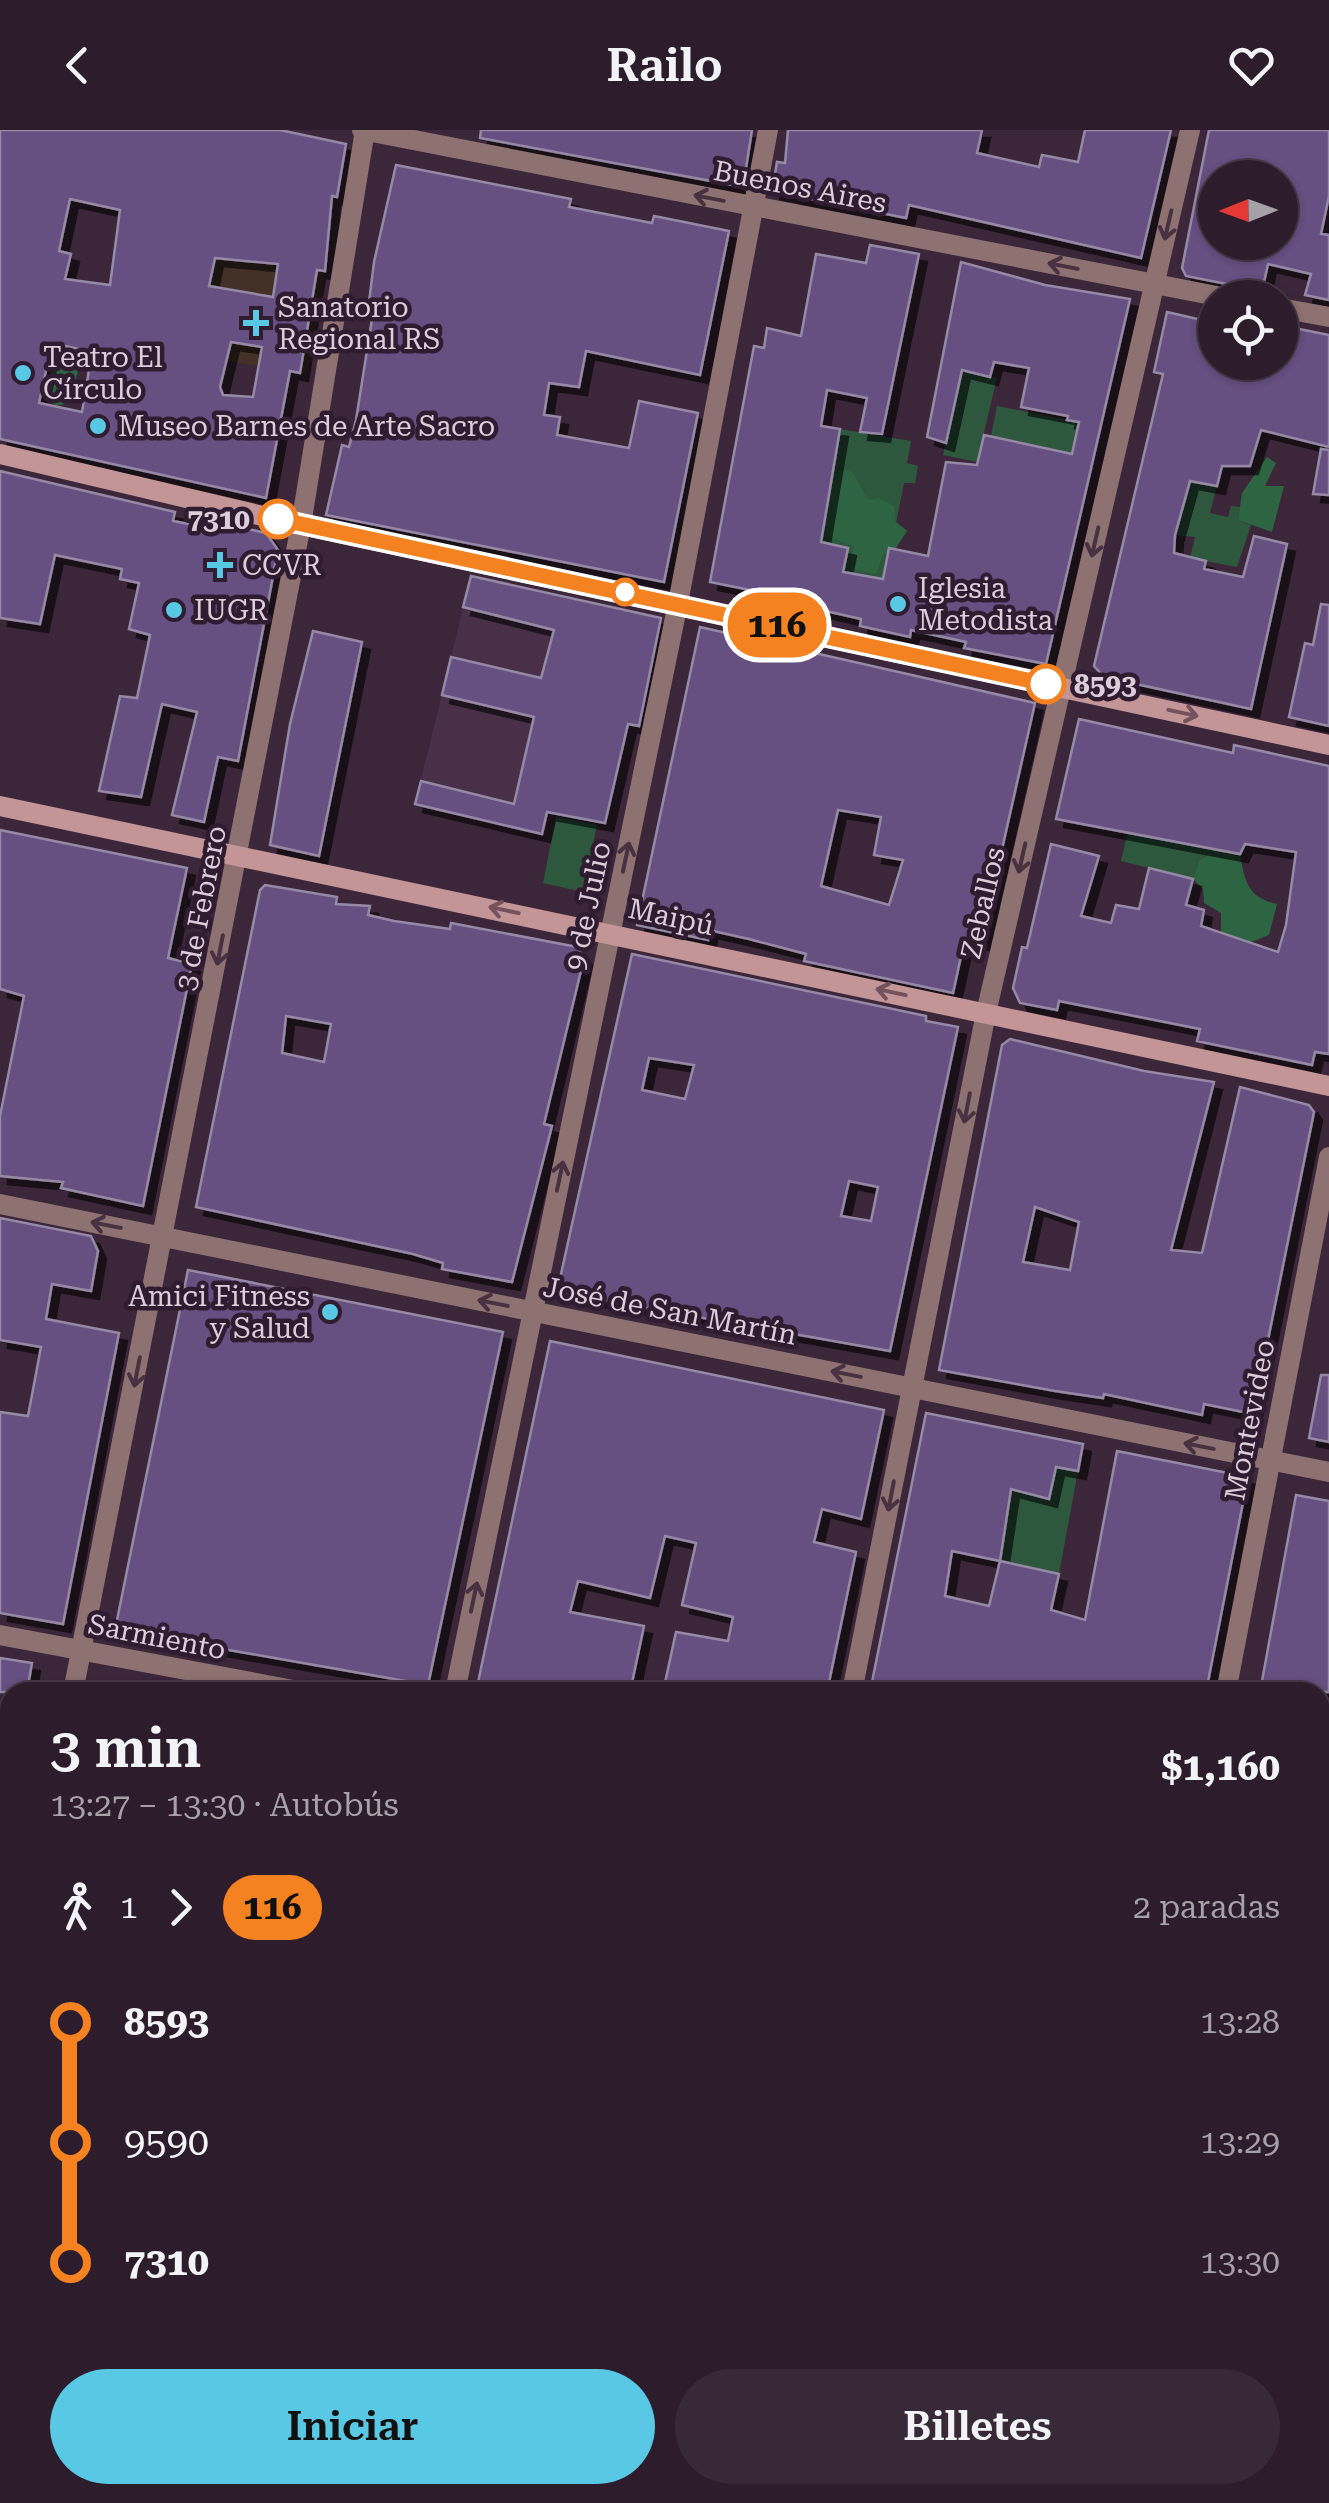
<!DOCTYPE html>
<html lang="es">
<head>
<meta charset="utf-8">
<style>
	:root { --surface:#2c1c2c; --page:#382938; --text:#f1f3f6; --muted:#a6a1a9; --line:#483a48; --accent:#59c8e4 }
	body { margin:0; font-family:"Roboto Serif",serif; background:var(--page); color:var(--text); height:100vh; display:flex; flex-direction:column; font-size:38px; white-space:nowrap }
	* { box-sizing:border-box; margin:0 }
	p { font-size:32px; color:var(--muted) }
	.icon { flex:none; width:55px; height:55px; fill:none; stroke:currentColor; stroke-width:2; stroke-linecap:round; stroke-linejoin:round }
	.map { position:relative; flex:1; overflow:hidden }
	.panel { position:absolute; left:0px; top:1552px; width:1330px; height:822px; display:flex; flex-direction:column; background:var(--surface); border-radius:30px 30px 0 0; box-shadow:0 2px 8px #0004,0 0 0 2px var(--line) }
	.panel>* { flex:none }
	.badge { padding:0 20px; border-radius:32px; font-size:35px; line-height:65px }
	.needle { width:65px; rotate:269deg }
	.buttons { position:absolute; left:1198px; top:30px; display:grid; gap:20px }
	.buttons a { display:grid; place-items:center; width:100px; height:100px; border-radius:50%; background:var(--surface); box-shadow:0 2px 8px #0004,0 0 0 2px var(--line); font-size:50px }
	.map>.badge { position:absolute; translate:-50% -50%; box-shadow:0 0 0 5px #fff }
	.legs { display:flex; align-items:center; gap:15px; height:110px; padding:0 50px; font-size:32px }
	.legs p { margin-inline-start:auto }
	.summary { display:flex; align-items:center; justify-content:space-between; height:170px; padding:0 50px }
	h1 { font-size:55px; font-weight:600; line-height:75px }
	.button { display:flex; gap:20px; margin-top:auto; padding:20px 50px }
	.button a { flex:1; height:115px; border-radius:60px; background:var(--accent); color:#111; font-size:40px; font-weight:600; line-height:115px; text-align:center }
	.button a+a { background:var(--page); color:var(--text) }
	ul { padding:0 50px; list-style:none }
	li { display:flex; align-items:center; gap:35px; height:120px; font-size:38px }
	li i { display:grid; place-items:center; width:15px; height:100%; margin:0 12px; background:currentColor }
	li i::after { content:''; width:25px; height:25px; margin:-12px; border:8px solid; border-radius:50%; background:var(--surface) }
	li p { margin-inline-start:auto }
	li:first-child i { background:linear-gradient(#0000 50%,currentColor 0) }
	li:last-child i { background:linear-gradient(currentColor 50%,#0000 0) }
	header { display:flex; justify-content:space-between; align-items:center; height:130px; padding:0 50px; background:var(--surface); font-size:45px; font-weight:600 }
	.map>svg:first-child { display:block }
</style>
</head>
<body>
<header><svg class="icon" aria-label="back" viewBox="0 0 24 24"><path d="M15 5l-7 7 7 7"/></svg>Railo<svg class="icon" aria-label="heart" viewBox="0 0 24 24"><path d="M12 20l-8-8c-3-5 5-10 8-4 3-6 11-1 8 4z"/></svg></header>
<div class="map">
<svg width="1329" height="2373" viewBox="0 0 1329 2373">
	<defs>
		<filter id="shadow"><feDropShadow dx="8" dy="8" stdDeviation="0" flood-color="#0009"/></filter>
	</defs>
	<rect width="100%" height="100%" fill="#3b263a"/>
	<path fill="#44302f" d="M 1320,1636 L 1329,1638 L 1329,2373 L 1161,2373 L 1163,2365 L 1320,2365 Z"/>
	<path fill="#493048" d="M 471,446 L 595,475 L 542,704 L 415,674 Z"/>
	<path fill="#433128" d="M 215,128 L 325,141 L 308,244 L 227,231 L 221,256 L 185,253 Z"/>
	<g fill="#2e583e">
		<path d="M 962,240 L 997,248 L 977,332 L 943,325 Z"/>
		<path d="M 997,276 L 1079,292 L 1072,324 L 991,306 Z"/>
		<path d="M 840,299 L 911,311 L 907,333 L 918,336 L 915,353 L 904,353 L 885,449 L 843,442 L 847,418 L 821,412 Z"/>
		<path d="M 1190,351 L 1217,356 L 1210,383 L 1228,387 L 1231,376 L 1240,377 L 1238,390 L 1251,395 L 1237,437 L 1190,428 L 1195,407 L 1175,405 Z"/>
		<path d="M 1194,679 L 1211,718 L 1240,724 L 1241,731 L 1209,724 L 1199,731 L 1193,749 L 1121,731 L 1128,701 L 1185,715 Z"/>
		<path d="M 556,687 L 597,695 L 583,762 L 543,753 Z"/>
		<path d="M 1056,1337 L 1078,1341 L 1059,1444 L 1000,1431 L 1011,1359 L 1049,1369 Z"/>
	</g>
	<g fill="#2d6543">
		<path d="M 53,235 L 73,235 L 78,242 L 68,273 L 56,276 L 47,269 L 46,255 Z"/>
		<path d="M 1267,327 L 1276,333 L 1265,356 L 1284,356 L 1272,402 L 1238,390 L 1242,363 Z"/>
		<path d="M 846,340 L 853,343 L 868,370 L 879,368 L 894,376 L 895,391 L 907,401 L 896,418 L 883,424 L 876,444 L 850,438 L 854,416 L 830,408 L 824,397 L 832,348 L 835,342 Z"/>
		<path d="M 1209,724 L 1241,731 C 1246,756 1251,768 1277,774 L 1269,805 L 1241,816 L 1236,807 L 1221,802 L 1221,783 L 1204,773 L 1203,759 L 1193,749 L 1199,731 Z"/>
	</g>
	<g fill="#664f81" stroke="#9689a6" stroke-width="2.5" fill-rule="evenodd" filter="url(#shadow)">
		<path d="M 0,0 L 280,0 L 346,14 L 337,67 L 332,66 L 325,141 L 317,140 L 300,243 L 290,241 L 266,368 L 0,309 ZM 70,69 L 120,80 L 110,155 L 65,149 L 71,124 L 59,121 ZM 215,128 L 278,134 L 273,167 L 209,156 ZM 231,212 L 262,217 L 253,267 L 223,265 L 220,257 ZM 52,213 L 92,222 L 82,282 L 39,273 Z"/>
		<path d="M 481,0 L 752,0 L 743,57 L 480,8 Z"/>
		<path d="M 788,0 L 982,0 L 977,23 L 1039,37 L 1042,25 L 1078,32 L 1085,0 L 1171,0 L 1141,128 L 909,75 L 906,88 L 772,61 L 777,32 L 785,33 Z"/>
		<path d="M 1209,0 L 1329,0 L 1329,66 L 1321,104 L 1329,105 L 1329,170 L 1305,165 L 1311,144 L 1268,134 L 1262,161 L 1186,146 L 1182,138 ZM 1215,48 L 1280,48 L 1280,112 L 1215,112 Z"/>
		<path d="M 396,35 L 571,69 L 569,77 L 652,93 L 654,86 L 729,101 L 700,245 L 586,221 L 579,257 L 549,253 L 544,285 L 560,287 L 557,305 L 629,318 L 639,271 L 698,283 L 664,452 L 326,385 L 342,315 L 349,317 L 356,290 L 372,189 L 367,188 L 374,132 Z"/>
		<path d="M 870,115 L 919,124 L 882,304 L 860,302 L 867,268 L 827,260 L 821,296 L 840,299 L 821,412 L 848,418 L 843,442 L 883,449 L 889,418 L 928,426 L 946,332 L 977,335 L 984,305 L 1072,324 L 1079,292 L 1067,290 L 1068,286 L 1021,277 L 1029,238 L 994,232 L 990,247 L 962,240 L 946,313 L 927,307 L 961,132 L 1045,155 L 1130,169 L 1046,534 L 964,518 L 966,512 L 911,500 L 910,507 L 860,496 L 861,489 L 804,476 L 805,471 L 710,452 L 754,216 L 764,218 L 767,198 L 801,206 L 816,124 L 866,133 Z"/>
		<path d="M 1167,182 L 1215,193 L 1215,232 L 1280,232 L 1280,195 L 1329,205 L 1329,317 L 1261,300 L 1250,336 L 1222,336 L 1217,356 L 1190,351 L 1175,405 L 1174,423 L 1206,431 L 1204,439 L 1243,447 L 1254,406 L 1287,414 L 1251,579 L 1104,547 L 1094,536 L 1163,244 L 1154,242 Z"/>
		<path d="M 1321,319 L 1329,320 L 1329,365 L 1313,364 Z"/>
		<path d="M 0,341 L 175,382 L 173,391 L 209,398 L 210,390 L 266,403 L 278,420 L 238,631 L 218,627 L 204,692 L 172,685 L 197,582 L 162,574 L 141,667 L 99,661 L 120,566 L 137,568 L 150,505 L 129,499 L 139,453 L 120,449 L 122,439 L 55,425 L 40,494 L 0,488 Z"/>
		<path d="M 471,446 L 661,488 L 639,596 L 628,594 L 605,693 L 547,682 L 542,704 L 415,674 L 421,651 L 514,674 L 534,587 L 442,565 L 451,527 L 541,548 L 554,500 L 463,477 Z"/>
		<path d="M 1321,474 L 1329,475 L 1329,596 L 1289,587 L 1305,513 L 1313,515 Z"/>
		<path d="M 700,497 L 1035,573 L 981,812 L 965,808 L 953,863 L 804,831 L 806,824 L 749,809 L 709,800 L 708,810 L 637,795 ZM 838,680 L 881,687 L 874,725 L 903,730 L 889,775 L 821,756 Z"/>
		<path d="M 313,501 L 362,512 L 319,726 L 270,715 L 290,594 Z"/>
		<path d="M 1079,589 L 1233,623 L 1234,615 L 1329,636 L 1329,924 L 1315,922 L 1312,935 L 1197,911 L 1200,899 L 1059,871 L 1057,880 L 1020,873 L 1013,858 L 1022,817 L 1027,818 L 1051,714 L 1099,726 L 1081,786 L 1111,793 L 1116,775 L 1139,779 L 1149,738 L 1193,749 L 1186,775 L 1204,780 L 1201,796 L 1278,822 L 1286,795 L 1296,722 L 1245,714 L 1240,724 L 1056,689 Z"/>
		<path d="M 0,700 L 187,738 L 168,828 L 192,834 L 143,1076 L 61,1058 L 63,1052 L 0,1046 L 0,986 L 24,866 L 0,859 Z"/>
		<path d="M 265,755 L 337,767 L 336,774 L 370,776 L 368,785 L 394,791 L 450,799 L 451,793 L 577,817 L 584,828 L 544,994 L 552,996 L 512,1152 L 442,1139 L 443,1133 L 413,1124 L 196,1077 L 260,760 ZM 286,886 L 331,894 L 324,932 L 282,923 Z"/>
		<path d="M 632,824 L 926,886 L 926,891 L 958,897 L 890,1221 L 557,1162 ZM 649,928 L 694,935 L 685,969 L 642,960 ZM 849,1051 L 878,1057 L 871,1091 L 841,1086 Z"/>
		<path d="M 1010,909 L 1144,941 L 1214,952 L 1171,1120 L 1202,1123 L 1240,957 L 1309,975 L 1314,982 L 1253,1284 L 1204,1274 L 1202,1285 L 1104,1264 L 1103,1268 L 1055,1261 L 939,1240 L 1002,915 ZM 1035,1077 L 1079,1092 L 1070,1140 L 1023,1132 Z"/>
		<path d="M 0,1088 L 91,1106 L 98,1121 L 91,1161 L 52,1154 L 46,1189 L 119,1203 L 63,1494 L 0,1483 L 0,1282 L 28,1286 L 41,1217 L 0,1210 Z"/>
		<path d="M 188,1140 L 503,1202 L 428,1555 L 115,1500 Z"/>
		<path d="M 550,1211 L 884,1280 L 861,1389 L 822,1379 L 814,1412 L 856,1422 L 827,1562 L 663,1562 L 676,1502 L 728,1511 L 733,1487 L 682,1475 L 696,1413 L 665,1406 L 650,1468 L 578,1451 L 570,1482 L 644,1496 L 630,1562 L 476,1562 Z"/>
		<path d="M 1321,1245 L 1329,1245 L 1329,1312 L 1309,1308 Z"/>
		<path d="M 926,1283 L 1083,1314 L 1078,1341 L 1056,1337 L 1049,1369 L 1011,1359 L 1000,1431 L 1059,1444 L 1051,1480 L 1085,1490 L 1117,1321 L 1248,1347 L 1206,1562 L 870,1562 ZM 952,1421 L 1000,1431 L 989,1476 L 945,1466 Z"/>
		<path d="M 1296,1365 L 1329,1371 L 1329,1562 L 1260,1562 Z"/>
		<path d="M 0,1528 L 32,1533 L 27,1562 L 0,1562 Z"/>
	</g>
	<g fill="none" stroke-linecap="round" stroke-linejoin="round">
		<g stroke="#8e7171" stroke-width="20">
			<path d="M 362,0 L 1227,168"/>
			<path d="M 1280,178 L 1329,187"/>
			<path d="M 0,1074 L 1329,1342"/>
			<path d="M 0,1505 L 304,1562"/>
			<path d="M 73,1562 L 301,395 L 365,0"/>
			<path d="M 455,1562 L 678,473 L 768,0"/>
			<path d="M 852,1562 L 986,883 L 1190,0"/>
			<path d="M 1226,1562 L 1329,1027"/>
			<path d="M 1320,1755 L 1329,1757"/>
			<path d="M 0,1932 L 10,1880"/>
			<path d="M 1320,2165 L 1329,2167"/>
			<path d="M 289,2373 L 291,2365"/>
			<path d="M 692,2373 L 694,2365"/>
			<path d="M 1072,2373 L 1073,2365"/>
		</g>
		<g stroke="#c49597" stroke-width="20">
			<path d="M 0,324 L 301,395 L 1329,615"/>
			<path d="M 0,676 L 1329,956"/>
			<path d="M 0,2302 L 10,2304"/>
			<path d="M 329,2365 L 370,2373"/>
		</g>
	</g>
	<defs><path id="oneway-shaft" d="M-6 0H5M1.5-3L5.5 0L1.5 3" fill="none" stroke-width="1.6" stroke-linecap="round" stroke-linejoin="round" transform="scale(2.5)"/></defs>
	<g stroke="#483140">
		<use href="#oneway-shaft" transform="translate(709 68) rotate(-169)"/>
		<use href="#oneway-shaft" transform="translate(1168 95) rotate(103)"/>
		<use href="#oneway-shaft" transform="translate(1063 136) rotate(-169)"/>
		<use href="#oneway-shaft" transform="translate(1095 412) rotate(103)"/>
		<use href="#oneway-shaft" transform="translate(626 727) rotate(-78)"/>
		<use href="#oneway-shaft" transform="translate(1022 728) rotate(103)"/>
		<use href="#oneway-shaft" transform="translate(220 820) rotate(101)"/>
		<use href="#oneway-shaft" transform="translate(967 978) rotate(101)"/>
		<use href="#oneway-shaft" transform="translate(560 1046) rotate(-78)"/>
		<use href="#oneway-shaft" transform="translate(106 1095) rotate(-169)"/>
		<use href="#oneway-shaft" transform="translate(493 1173) rotate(-169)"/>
		<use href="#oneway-shaft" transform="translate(137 1242) rotate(101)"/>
		<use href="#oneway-shaft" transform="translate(846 1244) rotate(-169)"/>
		<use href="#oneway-shaft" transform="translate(1199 1316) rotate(-169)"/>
		<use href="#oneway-shaft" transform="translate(891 1366) rotate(101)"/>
		<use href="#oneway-shaft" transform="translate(474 1467) rotate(-78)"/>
	</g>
	<g stroke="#73525e">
		<use href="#oneway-shaft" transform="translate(1183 583) rotate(12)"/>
		<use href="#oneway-shaft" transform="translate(504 780) rotate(-168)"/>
		<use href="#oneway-shaft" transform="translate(891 862) rotate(-168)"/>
	</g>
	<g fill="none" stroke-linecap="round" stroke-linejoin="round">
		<defs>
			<path id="line-1" d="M 278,389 L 1046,554"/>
		</defs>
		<use href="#line-1" stroke="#fff" stroke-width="22"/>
		<use href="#line-1" stroke="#f58220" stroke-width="15"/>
	</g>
	<g fill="#59c8e4" stroke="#301c30" stroke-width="4">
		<path d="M251 178h10v10h10v10h-10v10h-10v-10h-10v-10h10z"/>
		<circle cx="23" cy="243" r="10"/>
		<circle cx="98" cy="296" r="10"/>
		<path d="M215 420h10v10h10v10h-10v10h-10v-10h-10v-10h10z"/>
		<circle cx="898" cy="474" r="10"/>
		<circle cx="174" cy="480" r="10"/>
		<circle cx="330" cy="1182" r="10"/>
	</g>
	<g fill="#fff" stroke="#f58220" stroke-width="5">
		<circle cx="278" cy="389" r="18"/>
		<circle cx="625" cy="462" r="12"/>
		<circle cx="1046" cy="554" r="18"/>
	</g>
	<g text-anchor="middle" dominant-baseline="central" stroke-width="9" stroke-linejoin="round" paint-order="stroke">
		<g font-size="28" fill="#dbcdda" stroke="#301c30">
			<text transform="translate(800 57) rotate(11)">Buenos Aires</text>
			<text transform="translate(983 773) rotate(-77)">Zeballos</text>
			<text transform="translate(588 776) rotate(-78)">9 de Julio</text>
			<text transform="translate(201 778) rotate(-79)">3 de Febrero</text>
			<text transform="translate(671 787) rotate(12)">Maipú</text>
			<text transform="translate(670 1181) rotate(11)">José de San Martín</text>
			<text transform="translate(1250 1290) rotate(-79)">Montevideo</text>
			<text transform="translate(157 1507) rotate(11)">Sarmiento</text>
		</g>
		<g font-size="28" fill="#dbcdda" stroke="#301c30" text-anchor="start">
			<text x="278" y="177">Sanatorio<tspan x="278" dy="32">Regional RS</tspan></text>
			<text x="43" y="227">Teatro El<tspan x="43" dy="32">Círculo</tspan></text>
			<text x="118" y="296">Museo Barnes de Arte Sacro</text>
			<text x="242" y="435">CCVR</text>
			<text x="918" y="458">Iglesia<tspan x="918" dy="32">Metodista</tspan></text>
			<text x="194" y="480">IUGR</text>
			<text x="310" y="1166" text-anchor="end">Amici Fitness<tspan x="310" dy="32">y Salud</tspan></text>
		</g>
		<g font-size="28" font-weight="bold" fill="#dbcdda" stroke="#301c30" text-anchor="end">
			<text x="250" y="389">7310</text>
			<text x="1074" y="554" text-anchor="start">8593</text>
		</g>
	</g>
</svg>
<div class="buttons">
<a><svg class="needle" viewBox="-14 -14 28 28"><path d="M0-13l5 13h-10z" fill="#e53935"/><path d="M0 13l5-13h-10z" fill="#a6a1a9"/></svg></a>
<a><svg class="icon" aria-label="locate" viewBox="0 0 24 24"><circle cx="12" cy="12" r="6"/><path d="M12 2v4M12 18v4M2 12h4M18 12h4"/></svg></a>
</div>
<b class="badge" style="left:777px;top:495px;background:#f58220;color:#111">116</b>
<section class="panel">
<div class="summary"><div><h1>3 min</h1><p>13:27 – 13:30 · Autobús</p></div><b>$1,160</b></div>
<div class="legs"><svg class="icon" aria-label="walk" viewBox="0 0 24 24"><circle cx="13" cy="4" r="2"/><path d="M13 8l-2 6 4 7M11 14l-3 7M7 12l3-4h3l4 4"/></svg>1<svg class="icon" aria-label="forward" viewBox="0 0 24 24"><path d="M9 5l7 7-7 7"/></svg><b class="badge" style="background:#f58220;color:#111">116</b><p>2 paradas</p></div>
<ul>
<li><i style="color:#f58220"></i><b>8593</b><p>13:28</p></li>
<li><i style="color:#f58220"></i><span>9590</span><p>13:29</p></li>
<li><i style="color:#f58220"></i><b>7310</b><p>13:30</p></li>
</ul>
<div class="button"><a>Iniciar</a><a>Billetes</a></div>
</section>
</div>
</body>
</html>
